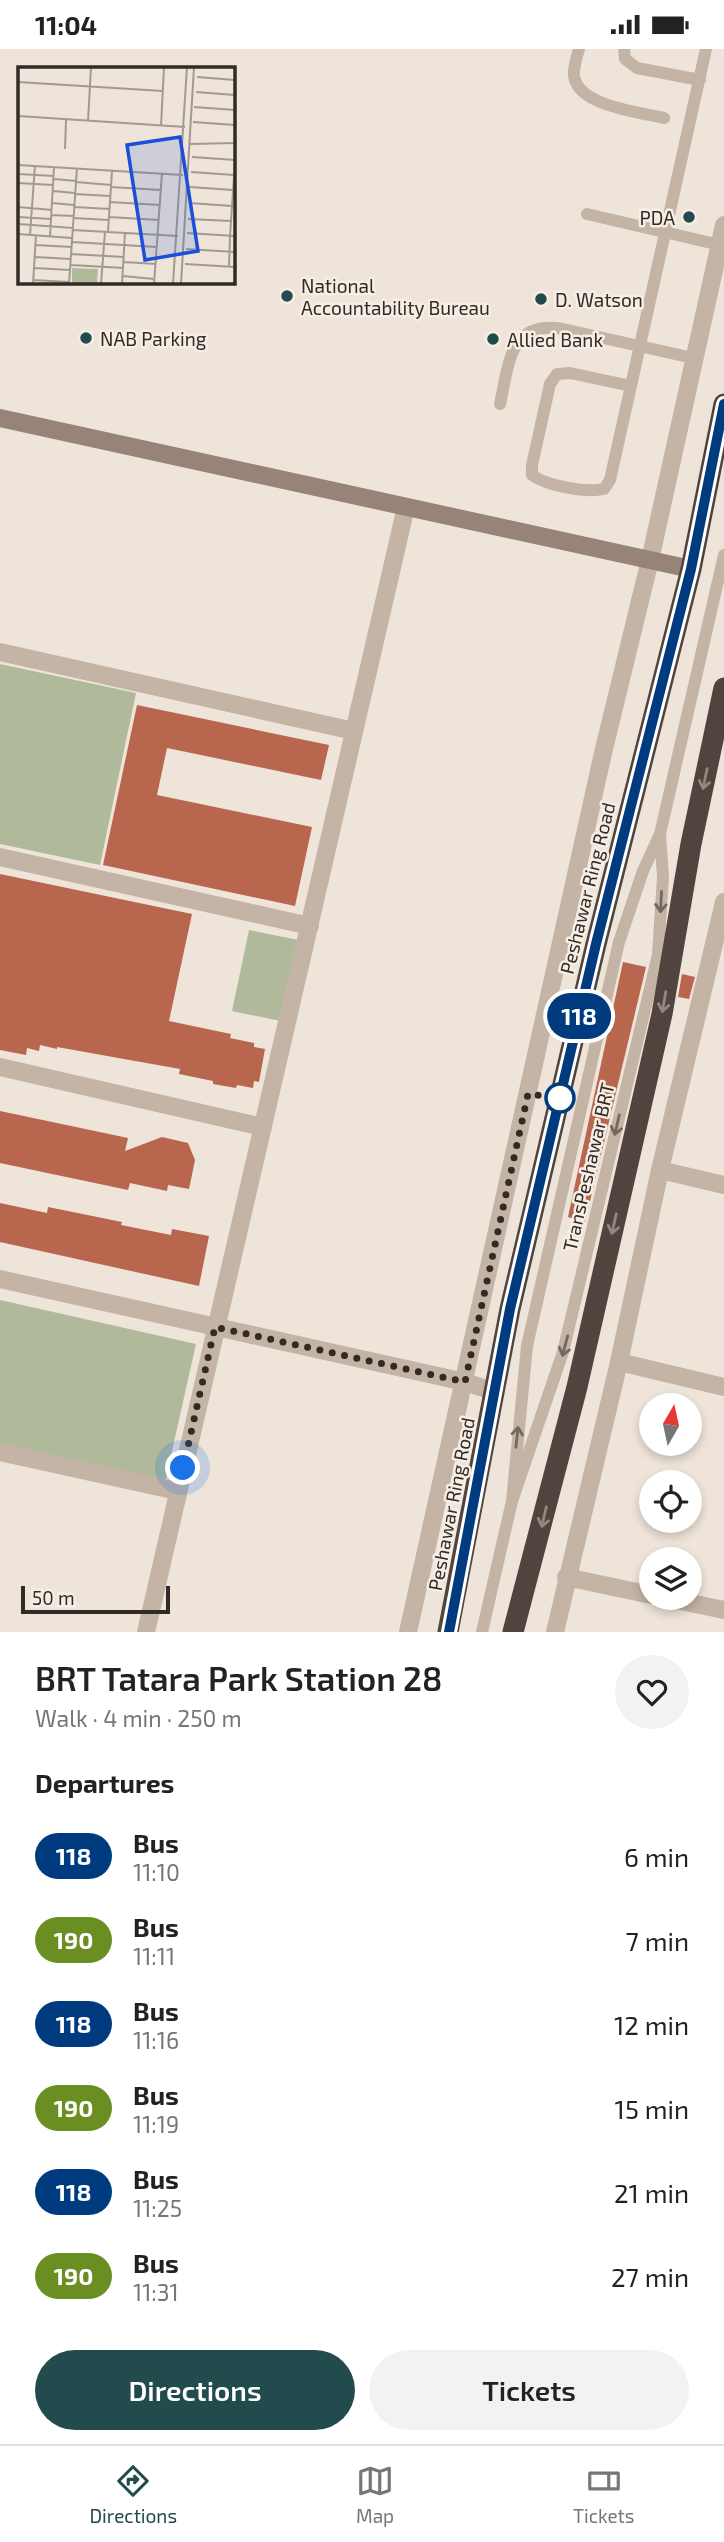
<!DOCTYPE html>
<html lang="en">
<head>
<meta charset="utf-8">
<style>
	:root { --surface:#fff; --page:#f2f2f2; --text:#222; --muted:#767676; --line:#e0e0e0; --accent:#214b4d }
	body { margin:0; font-family:"Exo 2",sans-serif; background:var(--page); color:var(--text); height:100vh; display:flex; flex-direction:column; font-size:26px; white-space:nowrap }
	* { box-sizing:border-box; margin:0 }
	p { font-size:23px; color:var(--muted) }
	.icon { flex:none; width:38px; height:38px; fill:none; stroke:currentColor; stroke-width:2; stroke-linecap:round; stroke-linejoin:round }
	.map { position:relative; height:1583px; overflow:hidden }
	.details { display:flex; flex-direction:column; background:var(--surface); flex:1 }
	.details>* { flex:none }
	.badge { padding:0 14px; border-radius:23px; font-size:24px; line-height:46px }
	.needle { width:46px; rotate:9deg }
	.fabs { position:absolute; left:639px; top:1344px; display:grid; gap:14px }
	.fabs a { display:grid; place-items:center; width:63px; height:63px; border-radius:50%; background:var(--surface); box-shadow:0 4px 10px #0003; font-size:35px }
	.scale { position:absolute; left:21px; bottom:18px; width:149px; box-sizing:border-box; padding-left:7px; border:4px solid #312a26; border-top:0; font-size:19px; line-height:24px; white-space:nowrap; color:#312a26; -webkit-text-stroke:5px #f6eee4; paint-order:stroke }
	.you { position:absolute; width:35px; height:35px; margin:-18px; border:5px solid #fff; border-radius:50%; background:#1a73e8; box-shadow:0 0 0 10px #1a73e833 }
	.map>.badge { position:absolute; translate:-50% -50%; box-shadow:0 0 0 4px #fff }
	h2 { padding:0 35px; font-size:26px; line-height:63px }
	.round { display:grid; place-items:center; flex:none; width:74px; height:74px; border-radius:37px; background:var(--page) }
	.overview { display:flex; align-items:center; justify-content:space-between; height:119px; padding:0 35px }
	h1 { font-size:33px; font-weight:600; line-height:52px }
	.button { display:flex; gap:14px; margin-top:auto; padding:14px 35px }
	.button a { flex:1; height:80px; border-radius:42px; background:var(--accent); color:#fff; font-size:28px; font-weight:600; line-height:80px; text-align:center }
	.button a+a { background:var(--page); color:var(--text) }
	ul { padding:0; list-style:none }
	li { display:flex; align-items:center; gap:21px; height:84px; padding:0 35px }
	li div { flex:1 }
	li b { display:block; font-size:26px }
	li em { font-style:normal }
	li .badge { min-width:77px; font-weight:700; text-align:center }
	.status { display:flex; justify-content:space-between; align-items:center; height:49px; padding:0 35px; background:var(--surface); direction:ltr }
	.status svg { height:19px; fill:currentColor }
	.tab-bar { display:flex; justify-content:space-around; align-items:center; height:98px; border-top:2px solid var(--line); background:var(--surface); font-size:19px; color:var(--muted) }
	.tab-bar a { display:grid; justify-items:center; gap:4px }
	.tab-bar .selected { color:var(--accent) }
	.map>svg:first-child { display:block }
</style>
</head>
<body>
<div class="status"><b>11:04</b><svg viewBox="0 0 49 12"><path d="M0 12V9h3v3zM5 12V6h3v6zM10 12V3h3v9zM15 12V0h3v12zM26 1h20v11H26zM47 4h2v5h-2z"/></svg></div>
<div class="map">
<svg width="724" height="1583" viewBox="0 0 724 1583">
	<rect width="100%" height="100%" fill="#eee4d9"/>
	<g fill="#b0ba9b">
		<path d="M 0,615 L 136,644 L 100,816 L 0,795 Z"/>
		<path d="M 249,881 L 298,891 L 281,972 L 232,962 Z"/>
		<path d="M 0,1251 L 196,1295 L 165,1433 L 0,1396 Z"/>
	</g>
	<g fill="#b8664d">
		<path d="M 137,656 L 329,696 L 321,731 L 167,699 L 157,746 L 312,778 L 295,857 L 103,816 Z"/>
		<path d="M 0,825 L 192,865 L 169,972 L 231,985 L 230,989 L 254,994 L 254,998 L 265,1000 L 259,1033 L 254,1032 L 253,1039 L 237,1036 L 236,1039 L 213,1035 L 213,1032 L 179,1025 L 180,1020 L 57,998 L 57,1000 L 40,996 L 39,1002 L 27,999 L 26,1006 L 0,1001 Z"/>
		<path d="M 623,913 L 646,918 L 585,1173 L 568,1168 Z"/>
		<path d="M 682,925 L 695,928 L 689,950 L 678,948 Z"/>
		<path d="M 0,1062 L 128,1089 L 125,1102 L 162,1088 L 188,1094 L 195,1111 L 189,1140 L 168,1136 L 167,1142 L 130,1134 L 128,1141 L 0,1114 Z"/>
		<path d="M 0,1154 L 47,1164 L 48,1158 L 122,1173 L 121,1176 L 171,1186 L 172,1180 L 209,1187 L 199,1237 L 0,1193 Z"/>
	</g>
	<g fill="none" stroke-linecap="round" stroke-linejoin="round">
		<g stroke="#c4b4a6" stroke-width="12">
			<path d="M 579,0 C 577,8 573,19 574,27 C 578,57 639,63 664,69"/>
			<path d="M 624,0 L 625,10 L 637,19 L 700,31"/>
			<path d="M 587,165 L 720,196"/>
			<path d="M 631,337 L 570,324 L 557,325 L 550,335 L 532,416 L 532,426 C 547,437 586,444 604,440 L 610,431 L 706,0"/>
			<path d="M 500,355 C 509,315 509,271 563,280 L 693,309"/>
			<path d="M 660,785 L 663,828 L 658,906 L 563,1303 L 512,1452 L 527,1297 L 619,893 L 643,822 L 660,785 L 724,506"/>
			<path d="M 482,1583 L 512,1452"/>
		</g>
		<g stroke="#c4b4a6" stroke-width="18">
			<path d="M 0,603 L 354,682"/>
			<path d="M 0,808 L 310,877"/>
			<path d="M 0,1018 L 263,1078"/>
			<path d="M 660,1121 L 724,1136"/>
			<path d="M 0,1230 L 465,1333 L 495,1343"/>
			<path d="M 619,1313 L 724,1338"/>
			<path d="M 0,1403 L 177,1442"/>
			<path d="M 566,1528 L 651,1546"/>
			<path d="M 666,1549 L 724,1561"/>
			<path d="M 146,1583 L 406,458"/>
			<path d="M 408,1583 L 603,704 L 650,511 L 724,176"/>
			<path d="M 555,1583 L 619,1313 L 660,1121 L 724,853"/>
		</g>
		<path stroke="#978378" stroke-width="18" d="M 0,369 L 691,520"/>
		<g stroke="#51443e" stroke-width="21">
			<path d="M 448,1583 L 510,1260 L 596,895 L 691,520 L 724,355"/>
			<path d="M 513,1583 L 577,1338 L 662,965 L 691,795 L 724,639"/>
		</g>
	</g>
	<defs><path id="oneway-shaft" d="M-6 0H5M1.5-3L5.5 0L1.5 3" fill="none" stroke-width="1.6" stroke-linecap="round" stroke-linejoin="round" transform="scale(1.75)"/></defs>
	<g stroke="#938880">
		<use href="#oneway-shaft" transform="translate(705 730) rotate(102)"/>
		<use href="#oneway-shaft" transform="translate(664 953) rotate(100)"/>
		<use href="#oneway-shaft" transform="translate(614 1175) rotate(103)"/>
		<use href="#oneway-shaft" transform="translate(544 1468) rotate(103)"/>
	</g>
	<g stroke="#736860">
		<use href="#oneway-shaft" transform="translate(661 853) rotate(93)"/>
		<use href="#oneway-shaft" transform="translate(617 1076) rotate(103)"/>
		<use href="#oneway-shaft" transform="translate(565 1297) rotate(105)"/>
		<use href="#oneway-shaft" transform="translate(517 1388) rotate(-84)"/>
	</g>
	<g fill="none" stroke-linecap="round" stroke-linejoin="round">
		<defs>
			<path id="line" d="M 449,1583 L 510,1260 L 596,895 L 691,520 L 724,355"/>
		</defs>
		<use href="#line" stroke="#fff" stroke-width="16"/>
		<use href="#line" stroke="#003b80" stroke-width="10"/>
		<path stroke="#312a26" stroke-width="7" stroke-dasharray="0 12.6" d="M 183,1419 L 215,1278 L 465,1333 L 528,1045 L 560,1049"/>
	</g>
	<g fill="#214b4d" stroke="#f6eee4" stroke-width="2.5">
		<circle cx="689" cy="168" r="7"/>
		<circle cx="287" cy="247" r="7"/>
		<circle cx="541" cy="250" r="7"/>
		<circle cx="86" cy="289" r="7"/>
		<circle cx="493" cy="290" r="7"/>
	</g>
	<circle fill="#fff" stroke="#003b80" stroke-width="3.5" cx="560" cy="1049" r="14"/>
	<g text-anchor="middle" dominant-baseline="central" stroke-width="5" stroke-linejoin="round" paint-order="stroke">
		<g font-size="19" fill="#312a26" stroke="#f6eee4" text-anchor="start">
			<text x="675" y="168" text-anchor="end">PDA</text>
			<text x="301" y="236">National<tspan x="301" dy="22">Accountability Bureau</tspan></text>
			<text x="555" y="250">D. Watson</text>
			<text x="100" y="289">NAB Parking</text>
			<text x="507" y="290">Allied Bank</text>
		</g>
		<g font-size="19" fill="#312a26" stroke="#f6eee4">
			<text transform="translate(587 839) rotate(-76)">Peshawar Ring Road</text>
			<text transform="translate(588 1118) rotate(-77)">TransPeshawar BRT</text>
			<text transform="translate(451 1455) rotate(-79)">Peshawar Ring Road</text>
		</g>
	</g>
	<g transform="translate(18 18)">
		<rect width="217" height="217" fill="#eee4d9"/>
		<path d="M 54,201 L 80,202 L 79,217 L 54,217 Z" fill="#b0ba9b"/>
		<path fill="none" stroke="#a29a91" stroke-width="2" d="M 179,10 L 217,13M 0,15 L 145,24M 178,25 L 217,28M 176,40 L 217,43M 0,49 L 167,60M 70,54 L 73,0M 175,55 L 217,58M 143,59 L 146,0M 172,77 L 217,76M 47,82 L 48,53M 174,90 L 217,93M 0,98 L 165,108M 173,105 L 216,108M 0,107 L 36,109M 36,112 L 58,114M 58,115 L 93,118M 0,116 L 35,118M 93,120 L 143,123M 172,120 L 215,123M 35,124 L 57,126M 57,127 L 92,129M 92,135 L 142,138M 34,136 L 56,138M 171,136 L 214,139M 0,140 L 34,143M 56,140 L 92,142M 33,148 L 56,149M 0,150 L 33,152M 91,150 L 141,153M 55,151 L 91,153M 170,152 L 213,154M 0,157 L 55,161M 55,163 L 160,169M 90,165 L 94,104M 169,166 L 217,169M 0,167 L 54,171M 12,168 L 17,98M 32,169 L 36,100M 212,169 L 217,95M 54,175 L 139,180M 17,178 L 54,180M 168,182 L 217,185M 53,187 L 106,190M 17,190 L 53,192M 106,195 L 138,197M 167,197 L 217,200M 53,198 L 106,201M 211,199 L 212,169M 16,201 L 52,203M 105,209 L 136,212M 15,213 L 51,215M 15,217 L 18,168M 51,217 L 59,101M 83,217 L 87,165M 104,217 L 107,166M 136,217 L 144,106M 155,217 L 169,0M 163,217 L 176,0"/>
		<path fill="#1d4ed8" fill-opacity="0.15" stroke="#1d4ed8" stroke-width="3.5" d="M 162,70 L 180,184 L 127,193 L 109,78 Z"/>
		<rect width="217" height="217" fill="none" stroke="#312a26" stroke-width="3.5"/>
	</g>
</svg>
<div class="fabs">
<a><svg class="needle" viewBox="-14 -14 28 28"><path d="M0-13l5 13h-10z" fill="#e53935"/><path d="M0 13l5-13h-10z" fill="#767676"/></svg></a>
<a><svg class="icon" aria-label="locate" viewBox="0 0 24 24"><circle cx="12" cy="12" r="6"/><path d="M12 2v4M12 18v4M2 12h4M18 12h4"/></svg></a>
<a><svg class="icon" aria-label="layers" viewBox="0 0 24 24"><path d="M12 4l9 5-9 5-9-5zM3 14l9 5 9-5"/></svg></a>
</div>
<div class="scale">50 m</div>
<div class="you" style="left:183px;top:1419px"></div>
<b class="badge" style="left:579px;top:967px;background:#003b80;color:#fff">118</b>
</div>
<section class="details">
<div class="overview"><div><h1>BRT Tatara Park Station 28</h1><p>Walk · 4 min · 250 m</p></div><a class="round"><svg class="icon" aria-label="heart" viewBox="0 0 24 24"><path d="M12 20l-8-8c-3-5 5-10 8-4 3-6 11-1 8 4z"/></svg></a></div>
<h2>Departures</h2>
<ul>
<li><span class="badge" style="background:#003b80;color:#fff">118</span><div><b>Bus</b><p>11:10</p></div><em>6 min</em></li>
<li><span class="badge" style="background:#6b8e23;color:#fff">190</span><div><b>Bus</b><p>11:11</p></div><em>7 min</em></li>
<li><span class="badge" style="background:#003b80;color:#fff">118</span><div><b>Bus</b><p>11:16</p></div><em>12 min</em></li>
<li><span class="badge" style="background:#6b8e23;color:#fff">190</span><div><b>Bus</b><p>11:19</p></div><em>15 min</em></li>
<li><span class="badge" style="background:#003b80;color:#fff">118</span><div><b>Bus</b><p>11:25</p></div><em>21 min</em></li>
<li><span class="badge" style="background:#6b8e23;color:#fff">190</span><div><b>Bus</b><p>11:31</p></div><em>27 min</em></li>
</ul>
<div class="button"><a>Directions</a><a>Tickets</a></div>
</section>
<nav class="tab-bar">
<a class="selected"><svg class="icon" aria-label="directions" viewBox="0 0 24 24"><path d="M12 3l9 9-9 9-9-9zM9 14v-3h6M13 9l2 2-2 2"/></svg>Directions</a>
<a><svg class="icon" aria-label="map" viewBox="0 0 24 24"><path d="M3 6l6-2 6 2 6-2v14l-6 2-6-2-6 2zM9 4v14M15 6v14"/></svg>Map</a>
<a><svg class="icon" aria-label="tickets" viewBox="0 0 24 24"><path d="M3 7h18v10H3zM15 7v10"/></svg>Tickets</a>
</nav>
</body>
</html>
